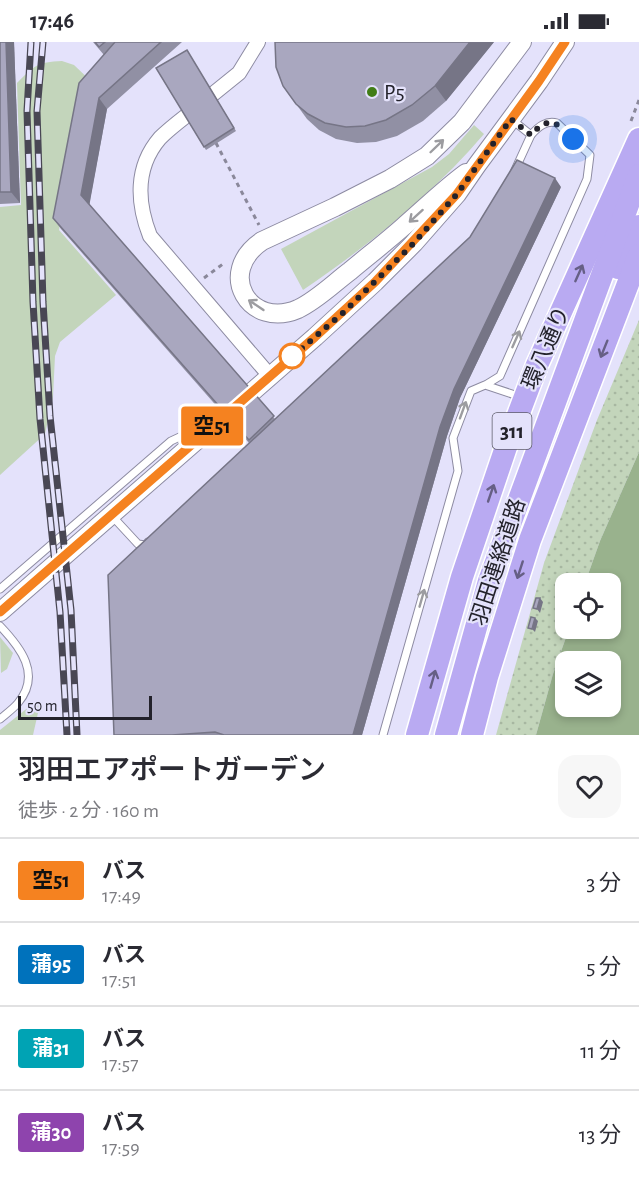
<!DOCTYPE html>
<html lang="ja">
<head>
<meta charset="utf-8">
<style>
	:root { --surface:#fff; --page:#f7f7f7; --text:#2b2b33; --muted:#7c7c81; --line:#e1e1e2 }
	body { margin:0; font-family:"Alegreya Sans","Noto Sans JP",sans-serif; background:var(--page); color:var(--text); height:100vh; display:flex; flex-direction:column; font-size:22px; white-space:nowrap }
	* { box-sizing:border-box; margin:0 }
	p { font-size:20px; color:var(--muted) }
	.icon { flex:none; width:33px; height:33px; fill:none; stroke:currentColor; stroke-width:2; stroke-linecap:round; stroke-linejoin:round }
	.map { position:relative; height:693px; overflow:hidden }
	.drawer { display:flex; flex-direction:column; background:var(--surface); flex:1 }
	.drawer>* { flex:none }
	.badge { padding:0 12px; border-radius:4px; font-size:21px; line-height:39px }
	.tools { position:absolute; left:555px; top:531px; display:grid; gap:12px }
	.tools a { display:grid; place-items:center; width:66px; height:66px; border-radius:12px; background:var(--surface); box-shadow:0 3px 9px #0003; font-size:30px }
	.scale { position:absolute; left:18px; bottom:15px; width:134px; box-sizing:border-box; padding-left:6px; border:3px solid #23222b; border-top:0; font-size:16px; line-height:21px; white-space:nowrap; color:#23222b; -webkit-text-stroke:4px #e4e2fb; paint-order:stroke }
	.you { position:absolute; width:30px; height:30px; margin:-15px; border:4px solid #fff; border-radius:50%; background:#1a73e8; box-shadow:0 0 0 9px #1a73e833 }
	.map>.badge { position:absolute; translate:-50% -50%; box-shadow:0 0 0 3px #fff }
	.round { display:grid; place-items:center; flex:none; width:63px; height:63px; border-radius:18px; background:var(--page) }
	.head { display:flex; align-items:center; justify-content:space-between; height:102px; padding:0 18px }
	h1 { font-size:28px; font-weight:600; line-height:45px }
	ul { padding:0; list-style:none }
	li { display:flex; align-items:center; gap:18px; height:84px; padding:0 18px; border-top:2px solid var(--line) }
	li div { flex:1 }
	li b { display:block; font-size:22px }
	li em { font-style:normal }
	li .badge { min-width:66px; font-weight:700; text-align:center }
	.status { display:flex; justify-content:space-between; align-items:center; height:42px; padding:0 30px; background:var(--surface); direction:ltr }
	.status svg { height:16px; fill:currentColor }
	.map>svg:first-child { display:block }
</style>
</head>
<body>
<div class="status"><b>17:46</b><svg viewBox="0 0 49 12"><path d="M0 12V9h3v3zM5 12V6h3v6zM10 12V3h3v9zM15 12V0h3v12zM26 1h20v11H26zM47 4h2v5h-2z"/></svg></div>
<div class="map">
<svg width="639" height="693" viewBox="0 0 639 693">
	<defs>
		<pattern id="park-dots" width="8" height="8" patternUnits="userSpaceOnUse" patternTransform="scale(1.5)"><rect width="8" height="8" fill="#c3d5bb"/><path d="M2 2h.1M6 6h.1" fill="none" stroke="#a7b7a1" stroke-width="1.8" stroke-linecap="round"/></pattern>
	</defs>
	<rect width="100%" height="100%" fill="#e4e2fb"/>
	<g fill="#c3d5bb">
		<path d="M 62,19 L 74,23 L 94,42 L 85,53 L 59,188 L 116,253 L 60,300 L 55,314 L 53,355 L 45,392 L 0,433 L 0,165 L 21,163 L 17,41 C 34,24 37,20 62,19 Z"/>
		<path d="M 474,83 L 484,92 C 432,153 369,203 303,248 L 281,207 L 432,125 L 449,112 Z"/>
		<path d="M 0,595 L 13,611 L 7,627 L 1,631 Z"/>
		<path d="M 35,660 L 40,662 L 33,693 L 0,693 L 0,688 Z"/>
	</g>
	<path fill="url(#park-dots)" d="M 639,278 L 639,410 L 600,499 L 585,541 L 566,542 L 566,586 L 569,587 L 553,632 L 536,693 L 496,693 L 544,521 L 597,378 Z"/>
	<path fill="#99b28d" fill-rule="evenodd" d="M 639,410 L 639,693 L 536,693 L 553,632 L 569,587 L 610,586 L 610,542 L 585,541 L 600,499 ZM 566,620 L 610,620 L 610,664 L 566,664 Z"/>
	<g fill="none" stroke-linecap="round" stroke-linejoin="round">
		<defs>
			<g id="service">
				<path d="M 511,77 L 531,93 L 515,128"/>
				<path d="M 487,342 L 500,334 L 587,137 L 590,113 L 557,81 C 546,78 538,85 531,93"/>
				<path d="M 113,475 L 138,502 L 146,503 L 148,500"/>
				<path d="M 0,547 L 171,399 L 201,385"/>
				<path d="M 0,584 C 20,605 42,632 18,661 C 13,667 6,672 0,677"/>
				<path d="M 383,693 L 458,429 L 453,396 L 471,349 L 485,343 L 521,355"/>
			</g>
			<g id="minor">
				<path d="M 213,52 L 239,31 L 258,0"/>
				<path d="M 186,74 C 177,81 168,88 160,96 C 135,125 137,161 150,194 L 270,334"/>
			</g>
			<g id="tertiary">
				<path d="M 466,131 C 443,148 424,167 403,185 C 386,200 368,214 350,229 C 334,241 317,258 298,267 C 250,288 215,231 262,199 L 335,165 L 390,137 L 427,114 L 462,80 L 522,0"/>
				<path d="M 0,570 L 315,295 L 375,240 L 414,201 L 457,152 L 477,123 L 539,39 L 565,0"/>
			</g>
			<g id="primary">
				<path d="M 618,226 L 639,184"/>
				<path d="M 417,693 L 462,535 L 506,405 L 537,323 L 639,97"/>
				<path d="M 446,693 L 489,539 L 639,133"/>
				<path d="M 472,693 L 487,635 L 530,498 L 639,213"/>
			</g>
		</defs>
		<use href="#service" stroke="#8d8ba2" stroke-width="9"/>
		<use href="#minor" stroke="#8d8ba2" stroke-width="16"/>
		<use href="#tertiary" stroke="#8d8ba2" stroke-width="20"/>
		<use href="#primary" stroke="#fff" stroke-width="25"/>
		<g stroke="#8a889a" stroke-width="3" stroke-dasharray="4.5 4.5" stroke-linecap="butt">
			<path d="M 631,79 L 639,58"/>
			<path d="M 216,101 L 259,183"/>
			<path d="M 204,236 L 223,222"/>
		</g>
		<use href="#service" stroke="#fff" stroke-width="7"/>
		<use href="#minor" stroke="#fff" stroke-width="14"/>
		<use href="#tertiary" stroke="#fff" stroke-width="18"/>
		<use href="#primary" stroke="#b9aaf2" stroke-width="22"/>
		<defs>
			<g id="rail">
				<path d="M 31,0 L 27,69 L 33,260 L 40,377 L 60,570 L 67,693"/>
				<path d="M 43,0 L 37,69 L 43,260 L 50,374 L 71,568 L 77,693"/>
			</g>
		</defs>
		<use href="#rail" stroke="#494754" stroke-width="7"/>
		<use href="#rail" stroke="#e4e2fb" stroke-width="4.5" stroke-dasharray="14" stroke-linecap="butt"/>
	</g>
	<g fill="#9190a4">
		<path d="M 0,0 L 14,0 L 20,161 L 0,162 Z"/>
		<path d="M 93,0 L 182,0 L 107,67 L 89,163 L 275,377 L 561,145 L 460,356 L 447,394 L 362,693 L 114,693 L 249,401 L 61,187 L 53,176 L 104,13 Z"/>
		<path d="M 494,0 L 446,59 L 423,79 L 397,94 L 376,100 L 357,101 L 336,97 L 319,88 L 307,77 L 283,44 Z"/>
		<path d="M 187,8 L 236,89 L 206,108 L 156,26 Z"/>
	</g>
	<g fill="#767586">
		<path d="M 6,0 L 14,0 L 20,161 L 11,150 Z"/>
		<path d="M 470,0 L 494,0 L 446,59 L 435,44 Z"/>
		<path d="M 99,56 L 107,67 L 89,165 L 81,153 Z"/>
		<path d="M 555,136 L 561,145 L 460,356 L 447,394 L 362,693 L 353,693 L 440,385 L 454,347 Z"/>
		<path d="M 540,556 L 543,560 L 540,571 L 537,567 Z"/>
		<path d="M 535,576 L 538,579 L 535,590 L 532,587 Z"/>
	</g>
	<g fill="#a9a7bf" stroke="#767586" stroke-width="1.5">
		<path d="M 0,0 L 6,0 L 11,150 L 0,150 Z"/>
		<path d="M 95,0 L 105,0 L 99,5 Z"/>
		<path d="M 115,0 L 161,0 L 99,56 L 81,153 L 274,374 L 249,398 L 53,176 L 79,41 Z"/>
		<path d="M 275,0 L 470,0 L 435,44 L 412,63 L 386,78 L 365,84 L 346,85 L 325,81 L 308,72 L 296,62 L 283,44 L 276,25 Z"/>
		<path d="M 187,8 L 234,86 L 204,105 L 156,26 Z"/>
		<path d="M 517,118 L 555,136 L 454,347 L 440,385 L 353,693 L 224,693 L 215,690 L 172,693 L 114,693 L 108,533 L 470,195 Z"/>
		<path d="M 536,556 L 540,556 L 537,567 L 533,566 Z"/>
		<path d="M 531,575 L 535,576 L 532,587 L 528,586 Z"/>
	</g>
	<defs><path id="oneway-shaft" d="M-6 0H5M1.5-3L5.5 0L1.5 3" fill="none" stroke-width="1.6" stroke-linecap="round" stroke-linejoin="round" transform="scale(1.5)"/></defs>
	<g stroke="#9c9ca0">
		<use href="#oneway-shaft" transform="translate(437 104) rotate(-44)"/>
		<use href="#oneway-shaft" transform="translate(416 174) rotate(138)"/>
		<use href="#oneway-shaft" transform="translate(256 263) rotate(-146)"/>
		<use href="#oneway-shaft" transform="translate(516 297) rotate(-66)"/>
		<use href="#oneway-shaft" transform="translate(463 368) rotate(-70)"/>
		<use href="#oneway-shaft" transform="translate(422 556) rotate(-74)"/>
	</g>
	<g stroke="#665f85">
		<use href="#oneway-shaft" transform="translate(579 231) rotate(-66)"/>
		<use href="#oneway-shaft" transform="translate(604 307) rotate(112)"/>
		<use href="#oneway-shaft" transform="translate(491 451) rotate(-71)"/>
		<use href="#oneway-shaft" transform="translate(520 528) rotate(108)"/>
		<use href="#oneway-shaft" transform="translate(433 637) rotate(-74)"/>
	</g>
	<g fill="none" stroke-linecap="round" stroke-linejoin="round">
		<defs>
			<path id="line" d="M 0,570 L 315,295 L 375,240 L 457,152 L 539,39 L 565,0"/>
		</defs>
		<use href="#line" stroke="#fff" stroke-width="14"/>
		<use href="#line" stroke="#f58220" stroke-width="9"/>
		<path stroke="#23222b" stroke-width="6" stroke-dasharray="0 10.8" d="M 292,314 L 285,321 L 345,269 L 414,201 L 457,152 L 511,77 L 531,93 C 550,72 557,81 573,97"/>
	</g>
	<circle fill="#417d17" stroke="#e4e2fb" stroke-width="2" cx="372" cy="50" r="6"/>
	<circle fill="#fff" stroke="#f58220" stroke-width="3" cx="292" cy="314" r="12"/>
	<g text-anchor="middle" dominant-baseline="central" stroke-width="4.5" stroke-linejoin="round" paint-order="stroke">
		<rect fill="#e4e2fb" stroke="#5d5c69" stroke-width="1.5" x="492.5" y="371" width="39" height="36" rx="4.5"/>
		<g font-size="21" font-weight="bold" fill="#23222b">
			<text x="512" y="389">311</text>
		</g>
		<g font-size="22" fill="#23222b" stroke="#e4e2fb" text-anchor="start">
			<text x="384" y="50">P5</text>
		</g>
		<g font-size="22" fill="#23222b" stroke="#e4e2fb">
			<text transform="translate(546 306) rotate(-67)">環八通り</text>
			<text transform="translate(498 520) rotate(-72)">羽田連絡道路</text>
		</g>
	</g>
</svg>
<div class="tools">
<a><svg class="icon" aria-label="locate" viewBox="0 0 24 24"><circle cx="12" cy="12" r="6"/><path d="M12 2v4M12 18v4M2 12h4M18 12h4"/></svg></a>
<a><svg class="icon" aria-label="layers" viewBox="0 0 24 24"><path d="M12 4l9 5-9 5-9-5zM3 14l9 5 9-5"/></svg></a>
</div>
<div class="scale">50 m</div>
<div class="you" style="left:573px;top:97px"></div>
<b class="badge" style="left:212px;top:384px;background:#f58220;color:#111">空51</b>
</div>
<section class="drawer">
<div class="head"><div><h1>羽田エアポートガーデン</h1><p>徒歩 · 2 分 · 160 m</p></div><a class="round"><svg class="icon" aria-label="heart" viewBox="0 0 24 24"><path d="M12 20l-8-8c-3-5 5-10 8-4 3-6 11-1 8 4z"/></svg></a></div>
<ul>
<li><span class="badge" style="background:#f58220;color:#111">空51</span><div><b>バス</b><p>17:49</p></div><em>3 分</em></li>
<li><span class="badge" style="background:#0072bc;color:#fff">蒲95</span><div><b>バス</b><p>17:51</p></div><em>5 分</em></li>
<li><span class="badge" style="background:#00a3b4;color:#fff">蒲31</span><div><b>バス</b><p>17:57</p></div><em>11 分</em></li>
<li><span class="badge" style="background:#8e44ad;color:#fff">蒲30</span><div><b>バス</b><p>17:59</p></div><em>13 分</em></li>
</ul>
</section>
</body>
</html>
